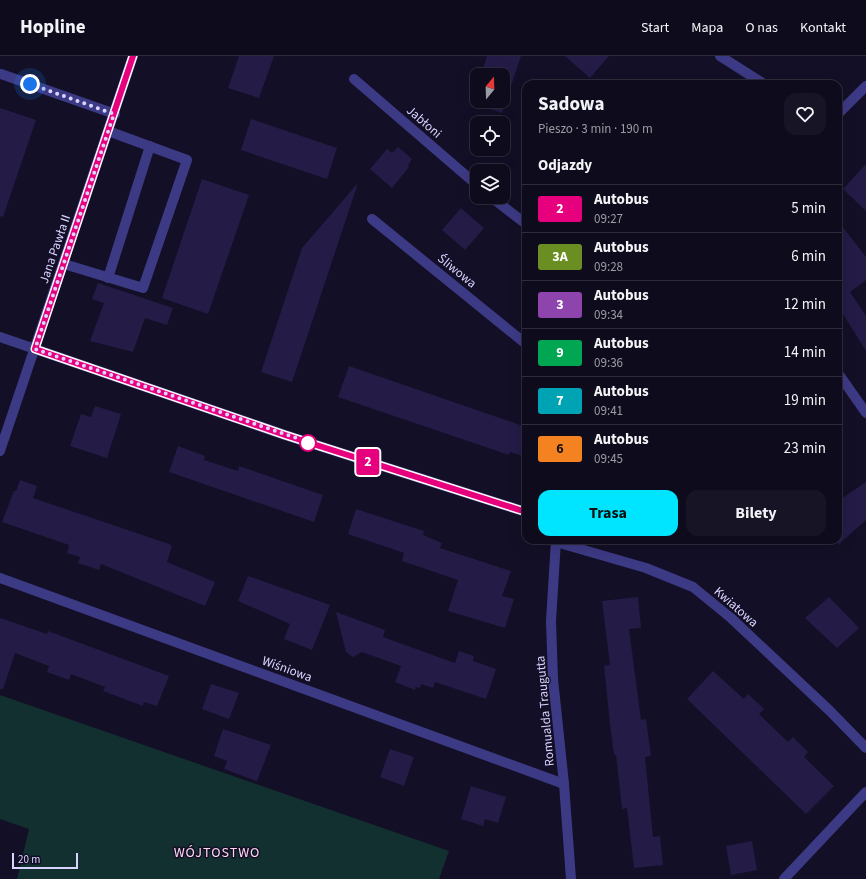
<!DOCTYPE html>
<html lang="pl">
<head>
<meta charset="utf-8">
<style>
	:root { --surface:#0e0b1c; --page:#171425; --text:#f1f3f6; --muted:#9b9ba3; --line:#2e2b3b; --accent:#00e5ff }
	body { margin:0; font-family:"Source Sans 3",sans-serif; background:var(--page); color:var(--text); height:100vh; display:flex; flex-direction:column; font-size:15px; white-space:nowrap }
	* { box-sizing:border-box; margin:0 }
	p { font-size:13px; color:var(--muted) }
	.icon { flex:none; width:22px; height:22px; fill:none; stroke:currentColor; stroke-width:2; stroke-linecap:round; stroke-linejoin:round }
	.map { position:relative; flex:1; overflow:hidden }
	.sheet { position:absolute; left:522px; top:24px; width:320px; height:464px; display:flex; flex-direction:column; background:var(--surface); border-radius:12px; box-shadow:0 4px 16px #0002,0 0 0 1px var(--line) }
	.sheet>* { flex:none }
	.badge { padding:0 8px; border-radius:3px; font-size:14px; line-height:26px }
	.needle { width:26px; rotate:19deg }
	.controls { position:absolute; left:470px; top:12px; display:grid; gap:8px }
	.controls a { display:grid; place-items:center; width:40px; height:40px; border-radius:8px; background:var(--surface); box-shadow:0 4px 16px #0002,0 0 0 1px var(--line); font-size:20px }
	.scale { position:absolute; left:12px; bottom:10px; width:66px; box-sizing:border-box; padding-left:4px; border:2px solid #d9d4ff; border-top:0; font-size:11px; line-height:14px; white-space:nowrap; color:#d9d4ff; -webkit-text-stroke:3px #130f26; paint-order:stroke }
	.you { position:absolute; width:20px; height:20px; margin:-10px; border:3px solid #fff; border-radius:50%; background:#1a73e8; box-shadow:0 0 0 6px #1a73e833 }
	.map>.badge { position:absolute; translate:-50% -50%; box-shadow:0 0 0 2px #fff }
	h2 { padding:0 16px; font-size:15px; line-height:36px }
	.round { display:grid; place-items:center; flex:none; width:42px; height:42px; border-radius:12px; background:var(--page) }
	.headline { display:flex; align-items:center; justify-content:space-between; height:68px; padding:0 16px }
	h1 { font-size:19px; font-weight:700; line-height:30px }
	.action { display:flex; gap:8px; margin-top:auto; padding:8px 16px }
	.action a { flex:1; height:46px; border-radius:12px; background:var(--accent); color:#111; font-size:16px; font-weight:700; line-height:46px; text-align:center }
	.action a+a { background:var(--page); color:var(--text) }
	ul { padding:0; list-style:none }
	li { display:flex; align-items:center; gap:12px; height:48px; padding:0 16px; border-top:1px solid var(--line) }
	li div { flex:1 }
	li b { display:block; font-size:15px }
	li em { font-style:normal }
	li .badge { min-width:44px; font-weight:700; text-align:center }
	header { display:flex; align-items:center; gap:24px; box-sizing:border-box; height:56px; padding:0 20px; background:var(--surface); border-bottom:1px solid var(--line) }
	header strong { font-size:19px }
	nav { display:flex; gap:22px; margin-inline-start:auto; font-size:14px }
	.map>svg:first-child { display:block }
</style>
</head>
<body>
<header>
<strong>Hopline</strong>
<nav><a>Start</a><a>Mapa</a><a>O nas</a><a>Kontakt</a></nav>
</header>
<div class="map">
<svg width="866" height="823" viewBox="0 0 866 823">
	<rect width="100%" height="100%" fill="#130f26"/>
	<path fill="#12302f" d="M 0,639 L 449,795 L 439,823 L 17,823 L 29,773 L 0,763 Z"/>
	<g fill="#241b47">
		<path d="M 239,0 L 274,0 L 259,42 L 228,32 Z"/>
		<path d="M 487,0 L 521,0 L 502,57 L 471,47 L 477,30 L 477,45 L 503,45 L 503,19 L 481,19 Z"/>
		<path d="M 565,0 L 609,0 L 590,22 Z"/>
		<path d="M 0,52 L 36,64 L 3,161 L 0,160 Z"/>
		<path d="M 251,63 L 337,92 L 327,123 L 241,94 Z"/>
		<path d="M 398,91 L 412,103 L 408,110 L 409,111 L 392,132 L 370,113 L 387,93 L 392,97 Z"/>
		<path d="M 866,108 L 866,155 L 843,133 Z"/>
		<path d="M 202,123 L 249,139 L 208,258 L 162,242 Z"/>
		<path d="M 358,127 L 292,326 L 261,316 L 302,192 Z"/>
		<path d="M 461,152 L 484,172 L 465,194 L 442,174 Z"/>
		<path d="M 838,165 L 866,201 L 866,224 L 850,236 L 866,260 L 866,295 L 838,250 Z"/>
		<path d="M 98,227 L 173,252 L 167,269 L 145,262 L 133,296 L 90,285 L 104,247 L 92,243 Z"/>
		<path d="M 349,310 L 526,371 L 526,401 L 510,396 L 509,399 L 338,341 Z"/>
		<path d="M 95,350 L 121,358 L 107,402 L 70,390 L 81,358 L 91,361 Z"/>
		<path d="M 178,390 L 205,400 L 204,404 L 238,415 L 239,410 L 323,439 L 314,466 L 169,416 Z"/>
		<path d="M 20,424 L 37,430 L 33,442 L 169,488 L 172,490 L 167,506 L 215,526 L 205,550 L 101,508 L 99,514 L 78,507 L 80,501 L 67,497 L 69,489 L 2,466 L 14,435 L 16,435 Z"/>
		<path d="M 866,426 L 866,464 L 838,489 L 838,445 Z"/>
		<path d="M 356,453 L 424,475 L 423,479 L 442,487 L 440,492 L 511,515 L 502,540 L 514,543 L 505,572 L 448,555 L 458,524 L 402,505 L 404,497 L 348,478 Z"/>
		<path d="M 248,520 L 330,549 L 312,594 L 284,583 L 290,568 L 238,545 Z"/>
		<path d="M 638,541 L 641,572 L 629,573 L 641,664 L 646,663 L 651,700 L 645,701 L 653,781 L 660,780 L 663,809 L 634,812 L 627,752 L 622,753 L 616,699 L 614,699 L 610,668 L 604,610 L 610,609 L 602,545 Z"/>
		<path d="M 829,541 L 859,572 L 837,592 L 805,562 Z"/>
		<path d="M 336,556 L 385,574 L 383,581 L 455,607 L 459,595 L 474,600 L 473,605 L 496,613 L 486,643 L 435,626 L 433,632 L 421,628 L 420,632 L 416,631 L 415,634 L 395,626 L 401,610 L 362,596 L 353,601 L 346,596 Z"/>
		<path d="M 0,562 L 47,578 L 48,575 L 169,620 L 157,650 L 144,646 L 143,650 L 103,635 L 105,631 L 71,618 L 69,624 L 47,616 L 49,610 L 15,597 L 3,633 L 0,633 Z"/>
		<path d="M 713,615 L 744,643 L 748,638 L 764,653 L 759,658 L 788,686 L 793,681 L 808,696 L 804,701 L 834,730 L 806,758 L 687,643 Z"/>
		<path d="M 211,628 L 239,637 L 229,663 L 202,653 Z"/>
		<path d="M 223,673 L 271,689 L 257,725 L 224,713 L 227,705 L 214,700 Z"/>
		<path d="M 390,693 L 414,701 L 404,730 L 380,721 Z"/>
		<path d="M 471,730 L 506,741 L 498,767 L 485,763 L 483,770 L 461,763 Z"/>
		<path d="M 752,785 L 757,814 L 731,819 L 726,790 Z"/>
	</g>
	<g fill="none" stroke-linecap="round" stroke-linejoin="round">
		<g stroke="#3d3a85" stroke-width="10">
			<path d="M 720,0 L 764,28"/>
			<path d="M 1,18 L 115,58"/>
			<path d="M 354,23 L 477,129"/>
			<path d="M 838,58 L 866,30"/>
			<path d="M 491,141 L 526,168"/>
			<path d="M 372,163 L 526,288"/>
			<path d="M 64,208 L 143,232 L 187,104 L 108,75"/>
			<path d="M 108,222 L 150,90"/>
			<path d="M 0,281 L 285,379 L 526,456"/>
			<path d="M 838,317 L 866,357"/>
			<path d="M 0,395 L 133,0"/>
			<path d="M 556,484 L 551,565 L 553,623 L 564,728 L 571,823"/>
			<path d="M 556,486 L 646,512 L 693,531 L 731,562 L 830,655 L 866,692"/>
			<path d="M 0,522 L 564,728"/>
			<path d="M 784,823 L 866,736"/>
		</g>
	</g>
	<g fill="none" stroke-linecap="round" stroke-linejoin="round">
		<defs>
			<path id="line" d="M 133,0 L 35,293 L 285,379 L 526,456"/>
		</defs>
		<use href="#line" stroke="#fff" stroke-width="9"/>
		<use href="#line" stroke="#e6007e" stroke-width="6"/>
		<path stroke="#d9d4ff" stroke-width="4" stroke-dasharray="0 7.2" d="M 30,28 L 114,58 L 35,293 L 311,387 L 308,387"/>
	</g>
	<circle fill="#fff" stroke="#e6007e" stroke-width="2" cx="308" cy="387" r="8"/>
	<g text-anchor="middle" dominant-baseline="central" stroke-width="3" stroke-linejoin="round" paint-order="stroke">
		<g font-size="13" fill="#d9d4ff" stroke="#130f26">
			<text transform="translate(424 66) rotate(41)">Jabłoni</text>
			<text transform="translate(55 193) rotate(-71)">Jana Pawła II</text>
			<text transform="translate(457 215) rotate(39)">Śliwowa</text>
			<text transform="translate(736 551) rotate(41)">Kwiatowa</text>
			<text transform="translate(287 613) rotate(20)">Wiśniowa</text>
			<text transform="translate(545 655) rotate(-95)">Romualda Traugutta</text>
		</g>
		<g font-size="14" letter-spacing="1" fill="#ffd6f0" stroke="#130f26">
			<text x="217" y="797">WÓJTOSTWO</text>
		</g>
	</g>
</svg>
<div class="controls">
<a><svg class="needle" viewBox="-14 -14 28 28"><path d="M0-13l5 13h-10z" fill="#e53935"/><path d="M0 13l5-13h-10z" fill="#9b9ba3"/></svg></a>
<a><svg class="icon" aria-label="locate" viewBox="0 0 24 24"><circle cx="12" cy="12" r="6"/><path d="M12 2v4M12 18v4M2 12h4M18 12h4"/></svg></a>
<a><svg class="icon" aria-label="layers" viewBox="0 0 24 24"><path d="M12 4l9 5-9 5-9-5zM3 14l9 5 9-5"/></svg></a>
</div>
<div class="scale">20 m</div>
<div class="you" style="left:30px;top:28px"></div>
<b class="badge" style="left:368px;top:406px;background:#e6007e;color:#fff">2</b>
<section class="sheet">
<div class="headline"><div><h1>Sadowa</h1><p>Pieszo · 3 min · 190 m</p></div><a class="round"><svg class="icon" aria-label="heart" viewBox="0 0 24 24"><path d="M12 20l-8-8c-3-5 5-10 8-4 3-6 11-1 8 4z"/></svg></a></div>
<h2>Odjazdy</h2>
<ul>
<li><span class="badge" style="background:#e6007e;color:#fff">2</span><div><b>Autobus</b><p>09:27</p></div><em>5 min</em></li>
<li><span class="badge" style="background:#6b8e23;color:#fff">3A</span><div><b>Autobus</b><p>09:28</p></div><em>6 min</em></li>
<li><span class="badge" style="background:#8e44ad;color:#fff">3</span><div><b>Autobus</b><p>09:34</p></div><em>12 min</em></li>
<li><span class="badge" style="background:#00a651;color:#fff">9</span><div><b>Autobus</b><p>09:36</p></div><em>14 min</em></li>
<li><span class="badge" style="background:#00a3b4;color:#fff">7</span><div><b>Autobus</b><p>09:41</p></div><em>19 min</em></li>
<li><span class="badge" style="background:#f58220;color:#111">6</span><div><b>Autobus</b><p>09:45</p></div><em>23 min</em></li>
</ul>
<div class="action"><a>Trasa</a><a>Bilety</a></div>
</section>
</div>
</body>
</html>
